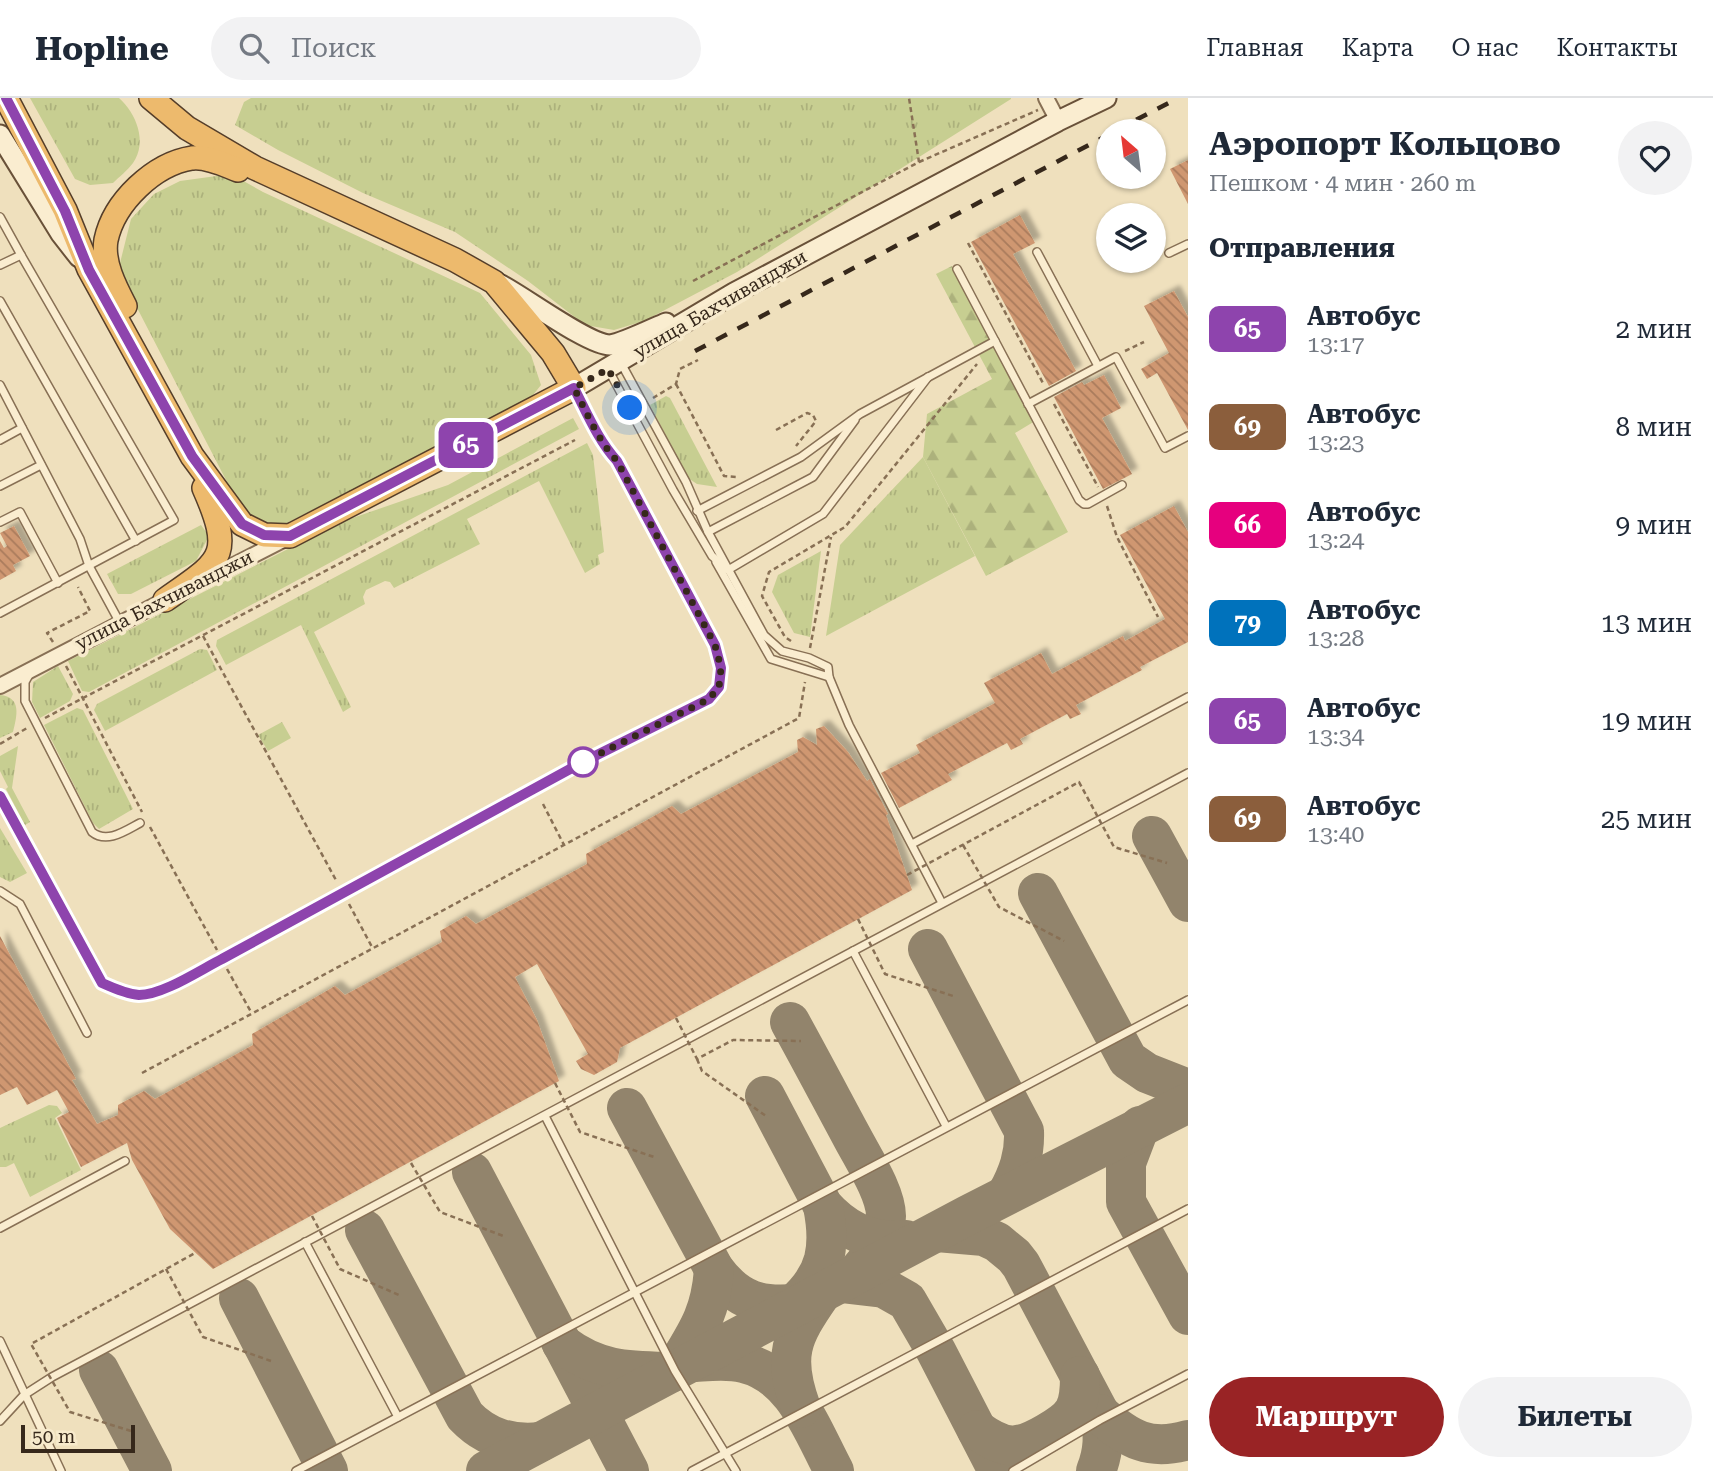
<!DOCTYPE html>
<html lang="ru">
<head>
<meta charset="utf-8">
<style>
	:root { --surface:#fff; --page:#f2f2f3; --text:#1f2937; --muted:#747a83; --line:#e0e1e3; --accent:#992325 }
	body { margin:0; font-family:"Roboto Serif",serif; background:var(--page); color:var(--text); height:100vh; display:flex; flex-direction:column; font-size:26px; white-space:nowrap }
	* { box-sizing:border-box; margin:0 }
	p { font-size:23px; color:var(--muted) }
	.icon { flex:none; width:38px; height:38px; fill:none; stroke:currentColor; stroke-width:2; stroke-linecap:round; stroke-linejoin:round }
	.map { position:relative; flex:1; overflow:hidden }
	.panel { display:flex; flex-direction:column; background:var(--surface); width:525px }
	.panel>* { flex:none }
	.badge { padding:0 14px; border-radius:10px; font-size:24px; line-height:46px }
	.needle { width:46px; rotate:332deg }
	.buttons { position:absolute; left:1096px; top:21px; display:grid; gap:14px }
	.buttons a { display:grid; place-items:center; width:70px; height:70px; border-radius:50%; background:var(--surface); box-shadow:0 2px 5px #0004; font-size:35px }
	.scale { position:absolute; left:21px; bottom:18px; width:114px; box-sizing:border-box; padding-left:7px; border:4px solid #36281b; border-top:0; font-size:19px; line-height:24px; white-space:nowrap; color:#36281b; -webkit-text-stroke:5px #f7eacc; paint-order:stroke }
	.you { position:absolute; width:35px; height:35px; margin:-18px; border:5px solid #fff; border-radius:50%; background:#1a73e8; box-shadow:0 0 0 10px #1a73e833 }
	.map>.badge { position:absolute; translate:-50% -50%; box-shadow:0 0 0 4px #fff }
	h2 { padding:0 21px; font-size:26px; line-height:63px }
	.round { display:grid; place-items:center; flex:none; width:74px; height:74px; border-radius:37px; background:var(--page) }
	.summary { display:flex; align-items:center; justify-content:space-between; height:119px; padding:0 21px }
	h1 { font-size:33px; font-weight:700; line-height:52px }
	.action { display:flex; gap:14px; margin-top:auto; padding:14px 21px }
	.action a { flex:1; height:80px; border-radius:42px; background:var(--accent); color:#fff; font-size:28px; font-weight:700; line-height:80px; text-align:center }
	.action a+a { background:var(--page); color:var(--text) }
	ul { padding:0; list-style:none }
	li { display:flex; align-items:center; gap:21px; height:98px; padding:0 21px }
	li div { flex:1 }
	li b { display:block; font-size:26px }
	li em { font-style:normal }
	li .badge { min-width:77px; font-weight:700; text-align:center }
	header { display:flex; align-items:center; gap:42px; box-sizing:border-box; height:98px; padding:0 35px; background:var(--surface); border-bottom:2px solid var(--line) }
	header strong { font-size:33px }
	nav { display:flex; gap:38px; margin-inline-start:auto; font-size:24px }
	.search { width:490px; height:63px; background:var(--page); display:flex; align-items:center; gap:18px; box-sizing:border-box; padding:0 24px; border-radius:38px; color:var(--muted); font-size:26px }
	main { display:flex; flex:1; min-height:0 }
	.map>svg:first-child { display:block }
</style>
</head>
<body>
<header>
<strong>Hopline</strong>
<div class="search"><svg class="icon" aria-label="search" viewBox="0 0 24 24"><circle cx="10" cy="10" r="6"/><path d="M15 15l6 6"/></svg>Поиск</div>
<nav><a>Главная</a><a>Карта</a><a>О нас</a><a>Контакты</a></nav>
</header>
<main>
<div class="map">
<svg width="1188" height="1373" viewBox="0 0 1188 1373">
	<defs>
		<pattern id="grass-tufts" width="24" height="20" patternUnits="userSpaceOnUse" patternTransform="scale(1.75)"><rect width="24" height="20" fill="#c7ce91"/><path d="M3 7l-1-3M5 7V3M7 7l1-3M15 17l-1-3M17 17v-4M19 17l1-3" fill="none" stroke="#acb17c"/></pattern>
		<pattern id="forest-firs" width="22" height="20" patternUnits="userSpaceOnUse" patternTransform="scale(1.75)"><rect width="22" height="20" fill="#c7ce91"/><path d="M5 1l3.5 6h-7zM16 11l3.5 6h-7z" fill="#acb17c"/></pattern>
		<pattern id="building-back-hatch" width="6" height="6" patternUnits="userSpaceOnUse" patternTransform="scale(1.75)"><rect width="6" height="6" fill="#cf9771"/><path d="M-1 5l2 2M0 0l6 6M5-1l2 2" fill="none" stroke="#a97b5c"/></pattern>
		<filter id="shadow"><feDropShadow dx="6" dy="-6" stdDeviation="2" flood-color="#0004"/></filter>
	</defs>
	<rect width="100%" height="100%" fill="#efe0bd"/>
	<g fill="url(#grass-tufts)">
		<path d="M 30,0 L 119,0 C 136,15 148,44 133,65 C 128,72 119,79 113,85 L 90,87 L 75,81 Z"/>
		<path d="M 251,0 L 1011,0 L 1011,1 L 737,174 L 644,223 L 614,232 L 585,227 L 528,183 L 455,134 L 363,95 L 278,52 L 235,27 L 244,4 Z"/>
		<path d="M 231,76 L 263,94 L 480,195 L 531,257 L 541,287 L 529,302 L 285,426 C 263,427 257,426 241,411 L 118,173 L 131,121 L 154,96 L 180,83 Z"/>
		<path d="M 666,298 L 670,300 L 717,389 L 697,386 L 688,380 L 650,307 Z"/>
		<path d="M 573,320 L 579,331 L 89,594 L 82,593 L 68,563 L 341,424 L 448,387 Z"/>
		<path d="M 587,345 L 593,357 L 604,454 L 598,457 L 600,466 L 585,475 L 539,383 L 467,421 L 480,446 L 394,490 L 390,484 L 385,483 L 366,492 L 363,499 L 365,506 L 314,534 L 351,609 L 343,614 L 301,527 L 226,567 L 216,548 L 217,542 Z"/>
		<path d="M 923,359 L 975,458 L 826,538 L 840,447 Z"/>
		<path d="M 201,427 L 209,438 L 196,463 L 131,496 L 118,496 L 107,476 Z"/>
		<path d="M 821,453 L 810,539 L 794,535 L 772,494 L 778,477 Z"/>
		<path d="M 200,551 L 207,552 L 217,572 L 105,633 L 94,612 L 97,606 Z"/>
		<path d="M 58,568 L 73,596 L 70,603 L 40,620 L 32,604 L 33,584 Z"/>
		<path d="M 0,597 C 22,599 17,618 13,634 L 0,640 Z"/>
		<path d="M 77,610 L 83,612 L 133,711 L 99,731 L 93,725 L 44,627 Z"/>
		<path d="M 282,624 L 291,640 L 268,653 L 258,637 Z"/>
		<path d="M 18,648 L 12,690 L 30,724 L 25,727 L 6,691 L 8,689 L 0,673 L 0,658 Z"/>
		<path d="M 0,730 L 27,775 L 10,784 L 0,779 Z"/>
		<path d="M 49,1007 L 57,1008 L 62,1015 L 55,1020 L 81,1072 L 30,1099 L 14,1065 L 6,1069 L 0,1069 L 0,1030 Z"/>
	</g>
	<path fill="url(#forest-firs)" d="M 952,168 L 1035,323 L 1015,335 L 1068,434 L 986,478 L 923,359 L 927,316 L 992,281 L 936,176 Z"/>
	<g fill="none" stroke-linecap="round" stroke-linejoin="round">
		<g stroke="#92846c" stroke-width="40">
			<path d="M 1152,738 L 1188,804"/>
			<path d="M 1038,795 L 1128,962 L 1147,975 L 1188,991"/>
			<path d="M 928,851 L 1024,1033 C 1025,1057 1018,1076 1007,1096"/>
			<path d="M 790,924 C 811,962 831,1000 852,1039 C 863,1060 886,1095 886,1118 C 886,1142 871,1158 857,1175"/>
			<path d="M 765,998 L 823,1108 C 845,1133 873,1146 906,1142"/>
			<path d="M 627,1010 L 714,1171 C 738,1204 762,1210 802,1205"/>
			<path d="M 1140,1028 L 1126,1065 L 1126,1104 L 1188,1217"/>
			<path d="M 472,1074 L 629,1373"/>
			<path d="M 365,1132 L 465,1318 C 486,1340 511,1347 540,1344"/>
			<path d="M 937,1134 L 984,1138 L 997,1144 L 1014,1158 L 1021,1167 L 1100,1316 C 1104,1337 1104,1353 1096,1373"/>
			<path d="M 841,1185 L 884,1190 L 907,1203 L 936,1253 L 998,1373"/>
			<path d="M 239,1200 L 328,1373"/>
			<path d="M 794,1206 C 827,1177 831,1149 823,1108"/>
			<path d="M 562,1246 C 599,1274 629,1273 673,1274 C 696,1236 711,1217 714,1171"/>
			<path d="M 695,1264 C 711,1263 728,1261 744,1265 C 794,1277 812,1332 834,1373"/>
			<path d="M 99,1272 L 152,1373"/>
			<path d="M 801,1310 C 782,1258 791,1239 821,1196"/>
			<path d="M 1100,1316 C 1129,1342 1150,1353 1188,1342"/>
			<path d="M 977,1332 C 1005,1352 1018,1352 1047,1335 C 1075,1319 1080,1311 1080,1278"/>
			<path d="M 486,1373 L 968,1117 L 1188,1005"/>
		</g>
	</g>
	<g fill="url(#building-back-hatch)" filter="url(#shadow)">
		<path d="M 1188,62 L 1188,106 L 1170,71 Z"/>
		<path d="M 1020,117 L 1035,145 L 1013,156 L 1076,273 L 1049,288 L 971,144 Z"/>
		<path d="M 1174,193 L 1188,219 L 1188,332 L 1157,275 L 1147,281 L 1141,271 L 1169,255 L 1144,208 Z"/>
		<path d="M 1104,277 L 1121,310 L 1102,320 L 1132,376 L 1103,391 L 1054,299 L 1082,284 L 1084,287 Z"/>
		<path d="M 1174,408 L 1188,434 L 1188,544 L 1140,569 L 1142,572 L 1076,607 L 1081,616 L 1070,621 L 1067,616 L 1020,641 L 1023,646 L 1011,652 L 1007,645 L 948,676 L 952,682 L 899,710 L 881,675 L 920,655 L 916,647 L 995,605 L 984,585 L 1041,555 L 1052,576 L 1123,538 L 1125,543 L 1165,521 L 1120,437 Z"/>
		<path d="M 14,428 L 30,458 L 13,467 L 16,473 L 0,482 L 0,443 L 4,450 L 7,448 L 0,435 Z"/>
		<path d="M 824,628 L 848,654 L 867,683 L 870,681 L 888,716 L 886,717 L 912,792 L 620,950 L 617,964 L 594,977 L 581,971 L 576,963 L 588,956 L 537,866 L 515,879 L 537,922 L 559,983 L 213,1171 L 170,1131 L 132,1062 L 127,1045 L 81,1069 L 57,1020 L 69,1014 L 57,992 L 27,1007 L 17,989 L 0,997 L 0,838 L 76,981 L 72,982 L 97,1026 L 118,1017 L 118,1007 L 144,993 L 155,1001 L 253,947 L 252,936 L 335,888 L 345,897 L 442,844 L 440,833 L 466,818 L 476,826 L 587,766 L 586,756 L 672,708 L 681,716 L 798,654 L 797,642 L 803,639 L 817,647 L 816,631 Z"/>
	</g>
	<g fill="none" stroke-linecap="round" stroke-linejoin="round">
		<defs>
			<g id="service">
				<path d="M 0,119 L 21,157"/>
				<path d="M 1037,154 L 1098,268"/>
				<path d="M 1169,155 L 1188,146"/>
				<path d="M 0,167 L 21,157 L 174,422 L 0,515"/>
				<path d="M 0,203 L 136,443"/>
				<path d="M 995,243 L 1079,402 L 1084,406 L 1088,406 L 1122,387"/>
				<path d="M 621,265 L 686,384 L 708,434 L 764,537 L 782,553 L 809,560 L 828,569 L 829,579 L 849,627 L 942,805"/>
				<path d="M 608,271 L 673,392 L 712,458 L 728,472 L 823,416 L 928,279"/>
				<path d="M 0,287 L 80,441 L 89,468 L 120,525"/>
				<path d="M 1028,306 L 1116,259 L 1165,350 L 1188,338"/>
				<path d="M 0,342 L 22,330"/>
				<path d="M 0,388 L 41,367"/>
				<path d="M 697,413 L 801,359 L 860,316 L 995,243 L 957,171"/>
				<path d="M 0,424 L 20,414 L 58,485"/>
				<path d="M 708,434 L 813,379 L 855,322"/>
				<path d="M 716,464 L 771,561 L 829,579"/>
				<path d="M 30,575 L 25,584 L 25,603 L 92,734 C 107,746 125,733 140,725"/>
				<path d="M 0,698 L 101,885 C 113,890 126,896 139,896 C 164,897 200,872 222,861 L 581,665 L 709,601 C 725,581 721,570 715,547 L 617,363 L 607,352 L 575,292"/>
				<path d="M 912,746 L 1188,599"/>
				<path d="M 0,793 L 20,806 L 87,935"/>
				<path d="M 853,853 L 946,1028"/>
				<path d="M 545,1018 L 675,1273 L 736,1373"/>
				<path d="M 0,1130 L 125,1063"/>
				<path d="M 305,1144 L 398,1319"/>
				<path d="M 0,1243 L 61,1373"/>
				<path d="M 0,1323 L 24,1297 L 52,1279 L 1188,675"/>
				<path d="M 296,1373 L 1188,902"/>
				<path d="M 692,1373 L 1188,1111"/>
				<path d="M 1013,1373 L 1100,1322 L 1188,1276"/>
			</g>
			<g id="minor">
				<path d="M 1046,0 L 1058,23"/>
				<path d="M 203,483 L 285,441"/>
				<path d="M 0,588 L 173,498"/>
			</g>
			<g id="secondary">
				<path d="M 0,37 L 61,136 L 79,159"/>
				<path d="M 499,186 C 523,198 588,247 610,247 C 621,246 654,230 666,225"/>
				<path d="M 574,290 L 734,195 L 1058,23 L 1106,0"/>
			</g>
			<g id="trunk">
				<path d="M 6,0 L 65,112 L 89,171 L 192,358 L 242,426 L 264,437 L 290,438 L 574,290 L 553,255 L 494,184 L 455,162 L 255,70 L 187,30 L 151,0"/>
				<path d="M 125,208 C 115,189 102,164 106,142 C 114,104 154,66 192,60 C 207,58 225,67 238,72"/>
				<path d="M 165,502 C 220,463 235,460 204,390"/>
			</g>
		</defs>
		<use href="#service" stroke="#887055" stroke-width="10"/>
		<use href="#minor" stroke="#887055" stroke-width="18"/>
		<use href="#secondary" stroke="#695139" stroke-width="23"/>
		<use href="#trunk" stroke="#553e2a" stroke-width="26"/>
		<g stroke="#887055" stroke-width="2.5" stroke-dasharray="5 3.5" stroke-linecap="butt">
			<path d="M 919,64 L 1038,12"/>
			<path d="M 968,145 L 1044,287"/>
			<path d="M 693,183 L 919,64 L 909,0"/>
			<path d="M 1125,253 L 1144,244"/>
			<path d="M 676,286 L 724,378 L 737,379"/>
			<path d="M 653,300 L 676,286 L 680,271 L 698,262"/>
			<path d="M 1054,306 L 1098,389"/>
			<path d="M 776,332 L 807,315 L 813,317 L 816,323 L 796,348"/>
			<path d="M 1107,408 L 1117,439 L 1158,519"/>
			<path d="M 203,538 L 337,784"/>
			<path d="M 791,543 L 785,539 L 762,498 L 769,474 L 845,429 L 977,266"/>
			<path d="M 53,544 L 47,535 L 90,513 L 78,489"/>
			<path d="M 810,550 L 831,439"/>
			<path d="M 66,568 L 142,714"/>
			<path d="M 45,620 L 575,342"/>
			<path d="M 0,646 L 27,630"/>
			<path d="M 543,706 L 564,747"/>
			<path d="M 150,729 L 217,852"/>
			<path d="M 349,806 L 372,849"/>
			<path d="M 227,871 L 251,914"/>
			<path d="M 697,961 L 702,973 L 766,1018"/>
			<path d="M 142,975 L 799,620 L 805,584"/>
		</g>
		<use href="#service" stroke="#faedd0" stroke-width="7"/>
		<use href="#minor" stroke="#faedd0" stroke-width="14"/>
		<use href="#secondary" stroke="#faedd0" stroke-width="19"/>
		<use href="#trunk" stroke="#edba6d" stroke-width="23"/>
		<g stroke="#36281b" stroke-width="4.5" stroke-dasharray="12 12" stroke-linecap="butt">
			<path d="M 1115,33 L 1178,0"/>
			<path d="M 695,253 L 1108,37"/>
		</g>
		<g stroke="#887055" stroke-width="2.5" stroke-dasharray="5 3.5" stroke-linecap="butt">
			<path d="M 963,747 L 999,809 L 1064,843"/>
			<path d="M 907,777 L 1079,684 L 1114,749 L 1167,765"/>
			<path d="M 858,821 L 885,876 L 953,898"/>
			<path d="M 676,920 L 697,961 L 733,942 L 801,943"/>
			<path d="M 555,985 L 580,1034 L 654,1059"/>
			<path d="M 411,1065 L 440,1114 L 506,1139"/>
			<path d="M 312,1118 L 340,1171 L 401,1198"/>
			<path d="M 166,1171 L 203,1239 L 271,1263"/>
			<path d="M 131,1333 L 70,1314 L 31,1246 L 195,1155"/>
		</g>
	</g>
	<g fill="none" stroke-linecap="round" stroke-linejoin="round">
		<defs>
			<path id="line" d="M 0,698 L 102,885 C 113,890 126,896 139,897 C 163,897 200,872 222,861 L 581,665 L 709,601 L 719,589 L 721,570 L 715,547 L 617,363 C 598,342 587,315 574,290 L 290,438 L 264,437 L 242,426 L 192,358 L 89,172 L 65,113 L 6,0"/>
		</defs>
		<use href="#line" stroke="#fff" stroke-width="16"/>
		<use href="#line" stroke="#8e44ad" stroke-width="10"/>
		<path stroke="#36281b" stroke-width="7" stroke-dasharray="0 12.6" d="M 583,664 L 581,665 L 709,601 L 719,589 L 721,570 L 715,547 L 617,363 C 598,342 587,315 574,290 L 608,271 L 630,310"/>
	</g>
	<circle fill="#fff" stroke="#8e44ad" stroke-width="3.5" cx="583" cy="664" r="14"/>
	<g text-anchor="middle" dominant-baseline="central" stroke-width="7" stroke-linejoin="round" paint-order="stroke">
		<g font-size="19" fill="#36281b" stroke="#f7eacc">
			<text transform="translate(720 206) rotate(-30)">улица Бахчиванджи</text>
			<text transform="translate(164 502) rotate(-27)">улица Бахчиванджи</text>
		</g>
	</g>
</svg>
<div class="buttons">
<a><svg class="needle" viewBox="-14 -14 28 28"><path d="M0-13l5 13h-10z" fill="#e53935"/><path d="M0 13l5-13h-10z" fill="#747a83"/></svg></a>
<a><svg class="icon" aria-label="layers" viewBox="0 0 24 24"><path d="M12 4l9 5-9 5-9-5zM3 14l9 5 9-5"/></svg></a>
</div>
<div class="scale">50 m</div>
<div class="you" style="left:630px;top:310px"></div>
<b class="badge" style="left:466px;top:347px;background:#8e44ad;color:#fff">65</b>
</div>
<section class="panel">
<div class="summary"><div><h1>Аэропорт Кольцово</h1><p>Пешком · 4 мин · 260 m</p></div><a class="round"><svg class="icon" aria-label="heart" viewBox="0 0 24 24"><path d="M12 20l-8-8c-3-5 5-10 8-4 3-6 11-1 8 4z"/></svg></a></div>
<h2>Отправления</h2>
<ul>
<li><span class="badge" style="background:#8e44ad;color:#fff">65</span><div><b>Автобус</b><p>13:17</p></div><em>2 мин</em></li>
<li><span class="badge" style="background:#8b5e3c;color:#fff">69</span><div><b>Автобус</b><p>13:23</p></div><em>8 мин</em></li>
<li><span class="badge" style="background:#e6007e;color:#fff">66</span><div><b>Автобус</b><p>13:24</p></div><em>9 мин</em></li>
<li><span class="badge" style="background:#0072bc;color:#fff">79</span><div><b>Автобус</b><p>13:28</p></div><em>13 мин</em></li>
<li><span class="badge" style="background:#8e44ad;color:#fff">65</span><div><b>Автобус</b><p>13:34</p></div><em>19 мин</em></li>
<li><span class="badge" style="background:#8b5e3c;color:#fff">69</span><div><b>Автобус</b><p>13:40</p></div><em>25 мин</em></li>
</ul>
<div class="action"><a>Маршрут</a><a>Билеты</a></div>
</section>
</main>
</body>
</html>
